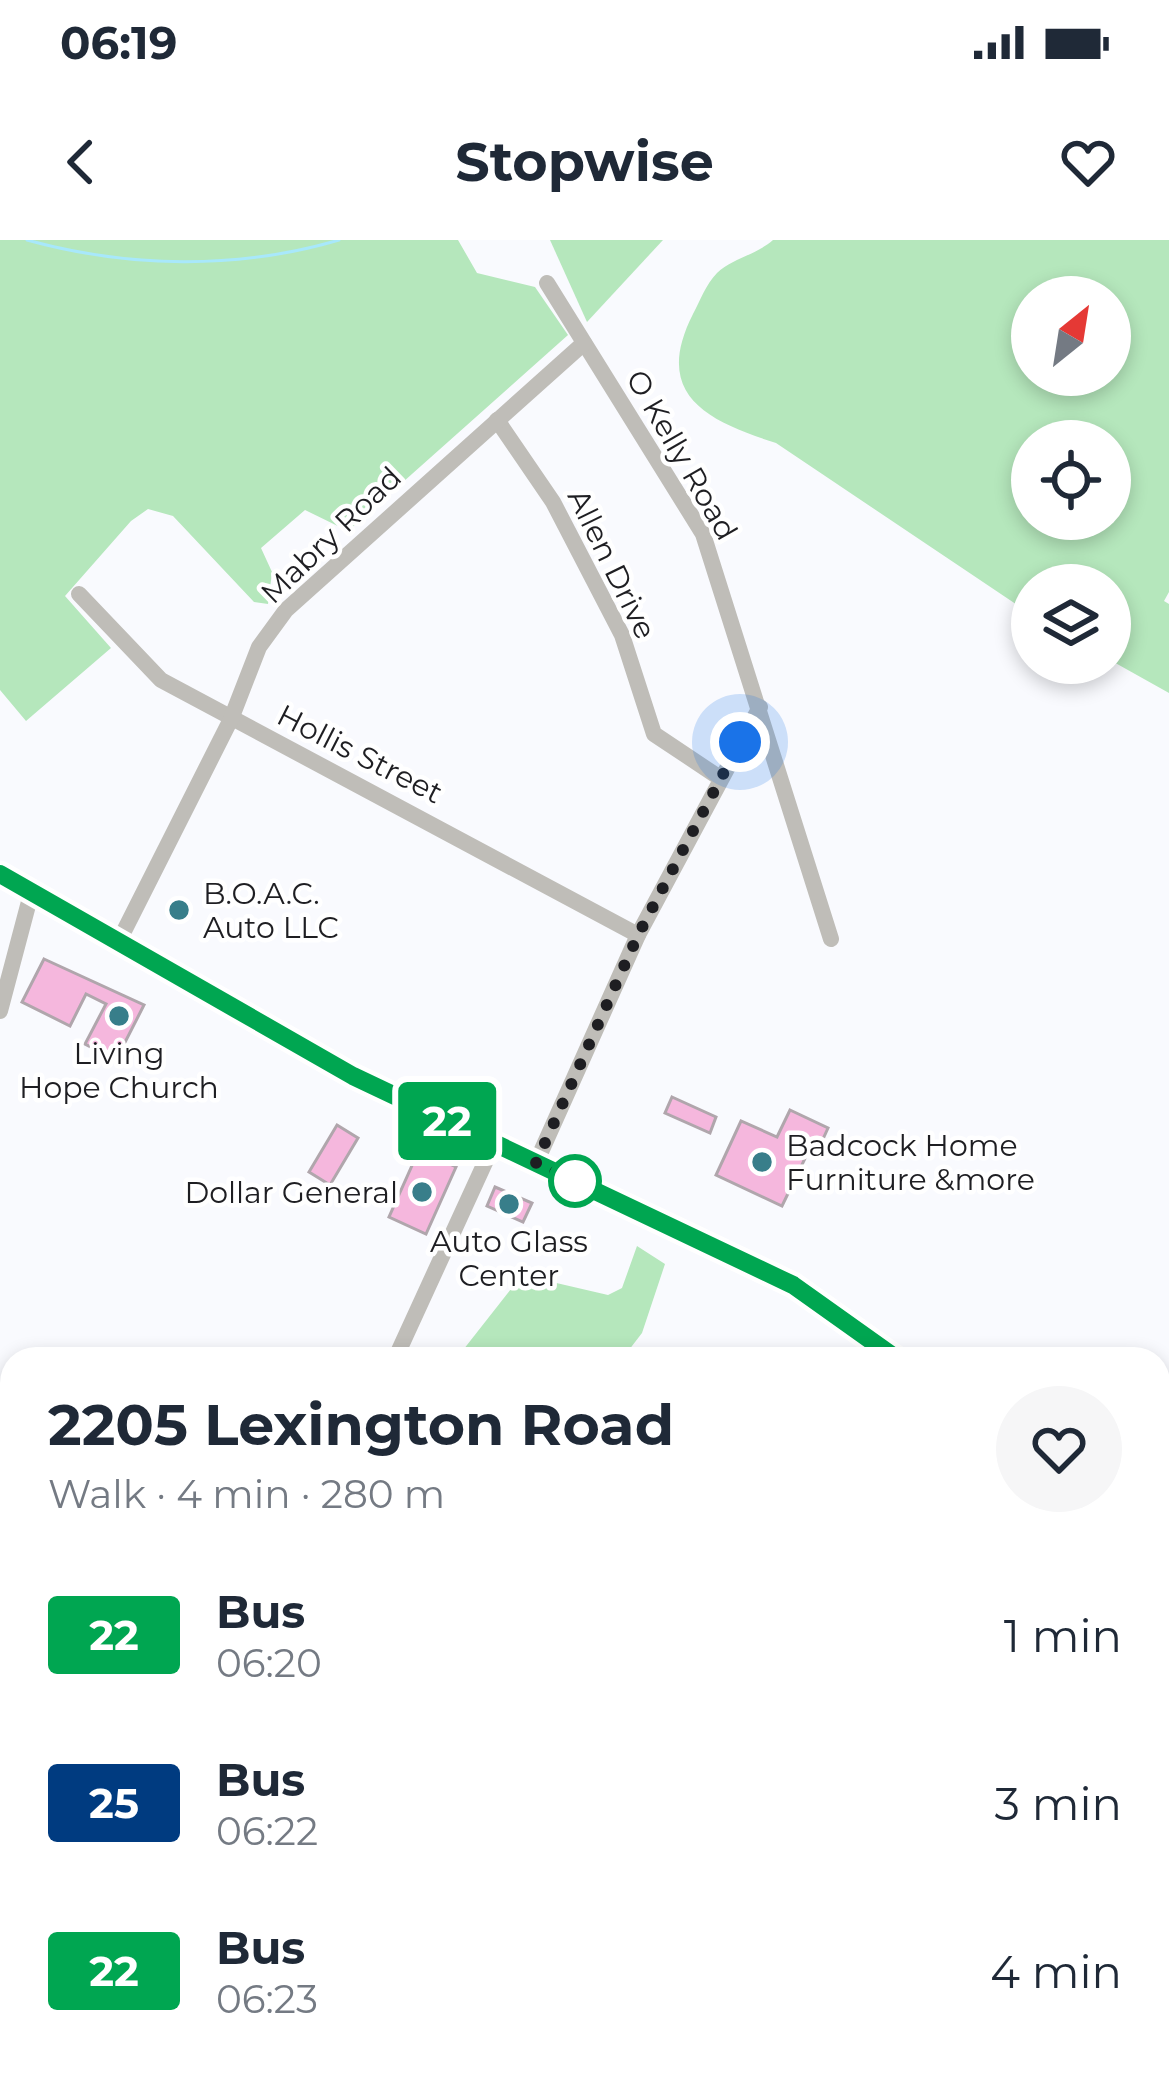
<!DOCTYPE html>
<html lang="en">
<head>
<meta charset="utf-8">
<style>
	:root { --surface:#fff; --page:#f6f6f7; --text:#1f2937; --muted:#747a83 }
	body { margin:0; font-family:Montserrat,sans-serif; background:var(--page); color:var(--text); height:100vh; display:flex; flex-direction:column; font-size:45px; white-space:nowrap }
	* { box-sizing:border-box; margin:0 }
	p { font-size:39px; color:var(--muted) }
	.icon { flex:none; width:66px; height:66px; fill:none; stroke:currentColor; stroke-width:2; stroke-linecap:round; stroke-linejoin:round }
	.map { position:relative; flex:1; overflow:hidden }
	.sheet { position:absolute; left:0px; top:1107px; width:1170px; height:735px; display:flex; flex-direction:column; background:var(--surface); border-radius:36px 36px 0 0; box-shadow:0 6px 18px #0003 }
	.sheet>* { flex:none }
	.badge { padding:0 24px; border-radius:9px; font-size:42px; line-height:78px }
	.needle { width:78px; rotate:30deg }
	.tools { position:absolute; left:1011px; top:36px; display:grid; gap:24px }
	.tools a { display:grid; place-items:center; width:120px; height:120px; border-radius:50%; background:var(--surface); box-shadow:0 6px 18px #0003; font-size:60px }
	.you { position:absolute; width:60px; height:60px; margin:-30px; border:9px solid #fff; border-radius:50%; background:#1a73e8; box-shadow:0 0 0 18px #1a73e833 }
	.map>.badge { position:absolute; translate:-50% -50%; box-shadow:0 0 0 6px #fff }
	.round { display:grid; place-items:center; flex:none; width:126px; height:126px; border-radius:63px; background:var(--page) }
	.headline { display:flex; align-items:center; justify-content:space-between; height:204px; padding:0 48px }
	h1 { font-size:57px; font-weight:700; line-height:90px }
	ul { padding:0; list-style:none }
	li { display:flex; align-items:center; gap:36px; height:168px; padding:0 48px }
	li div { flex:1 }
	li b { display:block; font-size:45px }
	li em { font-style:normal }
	li .badge { min-width:132px; font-weight:700; text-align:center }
	.status { display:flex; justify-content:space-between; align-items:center; height:84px; padding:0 60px; background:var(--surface); direction:ltr }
	.status svg { height:33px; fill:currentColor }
	header { display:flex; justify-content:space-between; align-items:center; height:156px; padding:0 48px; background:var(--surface); font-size:54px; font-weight:700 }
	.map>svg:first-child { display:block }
</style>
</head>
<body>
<div class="status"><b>06:19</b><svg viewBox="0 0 49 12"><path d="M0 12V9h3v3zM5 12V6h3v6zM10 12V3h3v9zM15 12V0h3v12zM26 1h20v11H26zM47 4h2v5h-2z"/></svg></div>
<header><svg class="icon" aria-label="back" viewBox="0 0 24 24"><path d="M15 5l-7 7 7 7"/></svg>Stopwise<svg class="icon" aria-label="heart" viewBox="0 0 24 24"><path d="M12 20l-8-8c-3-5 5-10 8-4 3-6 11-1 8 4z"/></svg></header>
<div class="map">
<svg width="1169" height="1841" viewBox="0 0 1169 1841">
	<rect width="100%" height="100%" fill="#f9fafe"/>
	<g fill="#b5e7bc" fill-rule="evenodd">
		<path d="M 0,0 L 458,0 L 477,33 L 535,47 L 568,95 L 348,291 L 305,270 L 261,308 L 272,332 L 268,364 L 254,362 L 173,276 L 148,269 L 131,281 L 65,356 L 111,408 L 26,481 L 0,450 Z"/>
		<path d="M 550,0 L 663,0 L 587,82 Z"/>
		<path d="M 773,0 L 1169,0 L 1169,352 L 1164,361 L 1169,364 L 1169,453 L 1110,420 L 1110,345 L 1032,345 L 1032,375 L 776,203 C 707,181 652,155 693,74 C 700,61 706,44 717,33 C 733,18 756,15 773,0 ZM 1032,57 L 1110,57 L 1110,135 L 1032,135 ZM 1032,201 L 1110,201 L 1110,279 L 1032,279 Z"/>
		<path d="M 637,1006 L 665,1024 L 642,1093 L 622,1119 L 456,1119 L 522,1035 L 608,1055 L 622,1048 Z"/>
		<path d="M 12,1529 L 12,1710 L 0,1710 L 0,1539 Z"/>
		<path d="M 1169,1746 L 1169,1841 L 1020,1841 L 1024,1830 L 1158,1830 L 1158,1751 Z"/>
		<path d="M 440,1830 L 670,1830 L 671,1841 L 432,1841 Z"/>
	</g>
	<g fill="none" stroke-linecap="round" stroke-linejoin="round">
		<g stroke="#a8e8fb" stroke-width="3">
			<path d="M 27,0 C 129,28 237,30 339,0"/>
			<path d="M 0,1653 L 12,1649"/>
		</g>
	</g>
	<g fill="#f5b7dd" stroke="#b0a6ac" stroke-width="3">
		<path d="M 44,719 L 144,765 L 116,820 L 85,804 L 106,764 L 86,754 L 70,786 L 22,762 Z"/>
		<path d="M 672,857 L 716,877 L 710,893 L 665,873 Z"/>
		<path d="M 790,870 L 828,888 L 818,910 L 811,906 L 782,966 L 716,935 L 741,881 L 777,897 Z"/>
		<path d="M 337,885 L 358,898 L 330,945 L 309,932 Z"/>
		<path d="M 419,910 L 456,927 L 426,994 L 389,977 Z"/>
		<path d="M 495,947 L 532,963 L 523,982 L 487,966 Z"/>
	</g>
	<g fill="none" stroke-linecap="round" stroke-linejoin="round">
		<g stroke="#bfbdb8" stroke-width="16">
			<path d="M 547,43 L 703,294 L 831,699"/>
			<path d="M 497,180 L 553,262 L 622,395 L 654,494 L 720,538"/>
			<path d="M 79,354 L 161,440 L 638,695"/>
			<path d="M 117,705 L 231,479 L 259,407 L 286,370 L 584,103"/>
			<path d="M 0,771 L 31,654"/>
			<path d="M 536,923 L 638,695 L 760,467"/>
			<path d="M 395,1119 L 494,903"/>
			<path d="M 0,1176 L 12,1180"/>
			<path d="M 0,1516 L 12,1510"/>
			<path d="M 1158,1738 L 1169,1732"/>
			<path d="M 773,1841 L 800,1830"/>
		</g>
		<g stroke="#7b776e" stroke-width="24">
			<path d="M 0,634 L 353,836 L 793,1045 L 897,1119"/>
			<path d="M 1158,1466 L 1169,1482"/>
		</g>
	</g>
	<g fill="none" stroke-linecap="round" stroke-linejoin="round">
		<defs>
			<path id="line" d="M 0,634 L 353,836 L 793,1045 L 897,1119"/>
		</defs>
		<use href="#line" stroke="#fff" stroke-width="27"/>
		<use href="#line" stroke="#00a651" stroke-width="18"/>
		<path stroke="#1e1e22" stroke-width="12" stroke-dasharray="0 21.6" d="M 575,941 L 536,923 L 638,695 L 740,502"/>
	</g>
	<g fill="#387e8a" stroke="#fff" stroke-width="4.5">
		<circle cx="179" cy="670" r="12"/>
		<circle cx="119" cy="776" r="12"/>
		<circle cx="762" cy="922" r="12"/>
		<circle cx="422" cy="952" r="12"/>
		<circle cx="509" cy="964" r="12"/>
	</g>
	<circle fill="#fff" stroke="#00a651" stroke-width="6" cx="575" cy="941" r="24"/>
	<g text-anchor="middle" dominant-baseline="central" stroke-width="9" stroke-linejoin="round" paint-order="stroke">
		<g font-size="30" fill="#1e1e22" stroke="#fff">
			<text transform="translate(682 215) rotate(60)">O Kelly Road</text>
			<text transform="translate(331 295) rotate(-44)">Mabry Road</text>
			<text transform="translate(612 324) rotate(64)">Allen Drive</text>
			<text transform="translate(360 514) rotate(27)">Hollis Street</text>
		</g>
		<g font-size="30" fill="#1e1e22" stroke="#fff" text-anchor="start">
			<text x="203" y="653">B.O.A.C.<tspan x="203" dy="34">Auto LLC</tspan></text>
			<text x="119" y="813" text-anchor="middle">Living<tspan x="119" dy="34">Hope Church</tspan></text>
			<text x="786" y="905">Badcock Home<tspan x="786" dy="34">Furniture &amp;more</tspan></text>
			<text x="398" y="952" text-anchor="end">Dollar General</text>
			<text x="509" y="1001" text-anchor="middle">Auto Glass<tspan x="509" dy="34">Center</tspan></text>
		</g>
	</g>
</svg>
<div class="tools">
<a><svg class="needle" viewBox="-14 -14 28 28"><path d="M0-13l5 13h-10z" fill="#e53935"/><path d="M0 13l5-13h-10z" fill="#747a83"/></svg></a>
<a><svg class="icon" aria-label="locate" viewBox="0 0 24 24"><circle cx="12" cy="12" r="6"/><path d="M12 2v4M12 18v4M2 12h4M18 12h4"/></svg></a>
<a><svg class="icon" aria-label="layers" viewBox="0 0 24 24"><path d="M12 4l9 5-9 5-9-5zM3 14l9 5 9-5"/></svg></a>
</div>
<div class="you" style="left:740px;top:502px"></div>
<b class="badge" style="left:447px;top:881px;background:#00a651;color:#fff">22</b>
<section class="sheet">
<div class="headline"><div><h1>2205 Lexington Road</h1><p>Walk · 4 min · 280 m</p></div><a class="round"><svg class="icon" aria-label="heart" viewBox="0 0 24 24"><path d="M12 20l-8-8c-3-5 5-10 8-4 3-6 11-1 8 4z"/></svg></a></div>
<ul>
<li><span class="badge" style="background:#00a651;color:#fff">22</span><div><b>Bus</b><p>06:20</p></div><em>1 min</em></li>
<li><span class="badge" style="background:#003b80;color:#fff">25</span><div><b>Bus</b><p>06:22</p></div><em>3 min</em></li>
<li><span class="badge" style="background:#00a651;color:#fff">22</span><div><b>Bus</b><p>06:23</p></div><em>4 min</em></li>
</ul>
</section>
</div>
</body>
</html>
